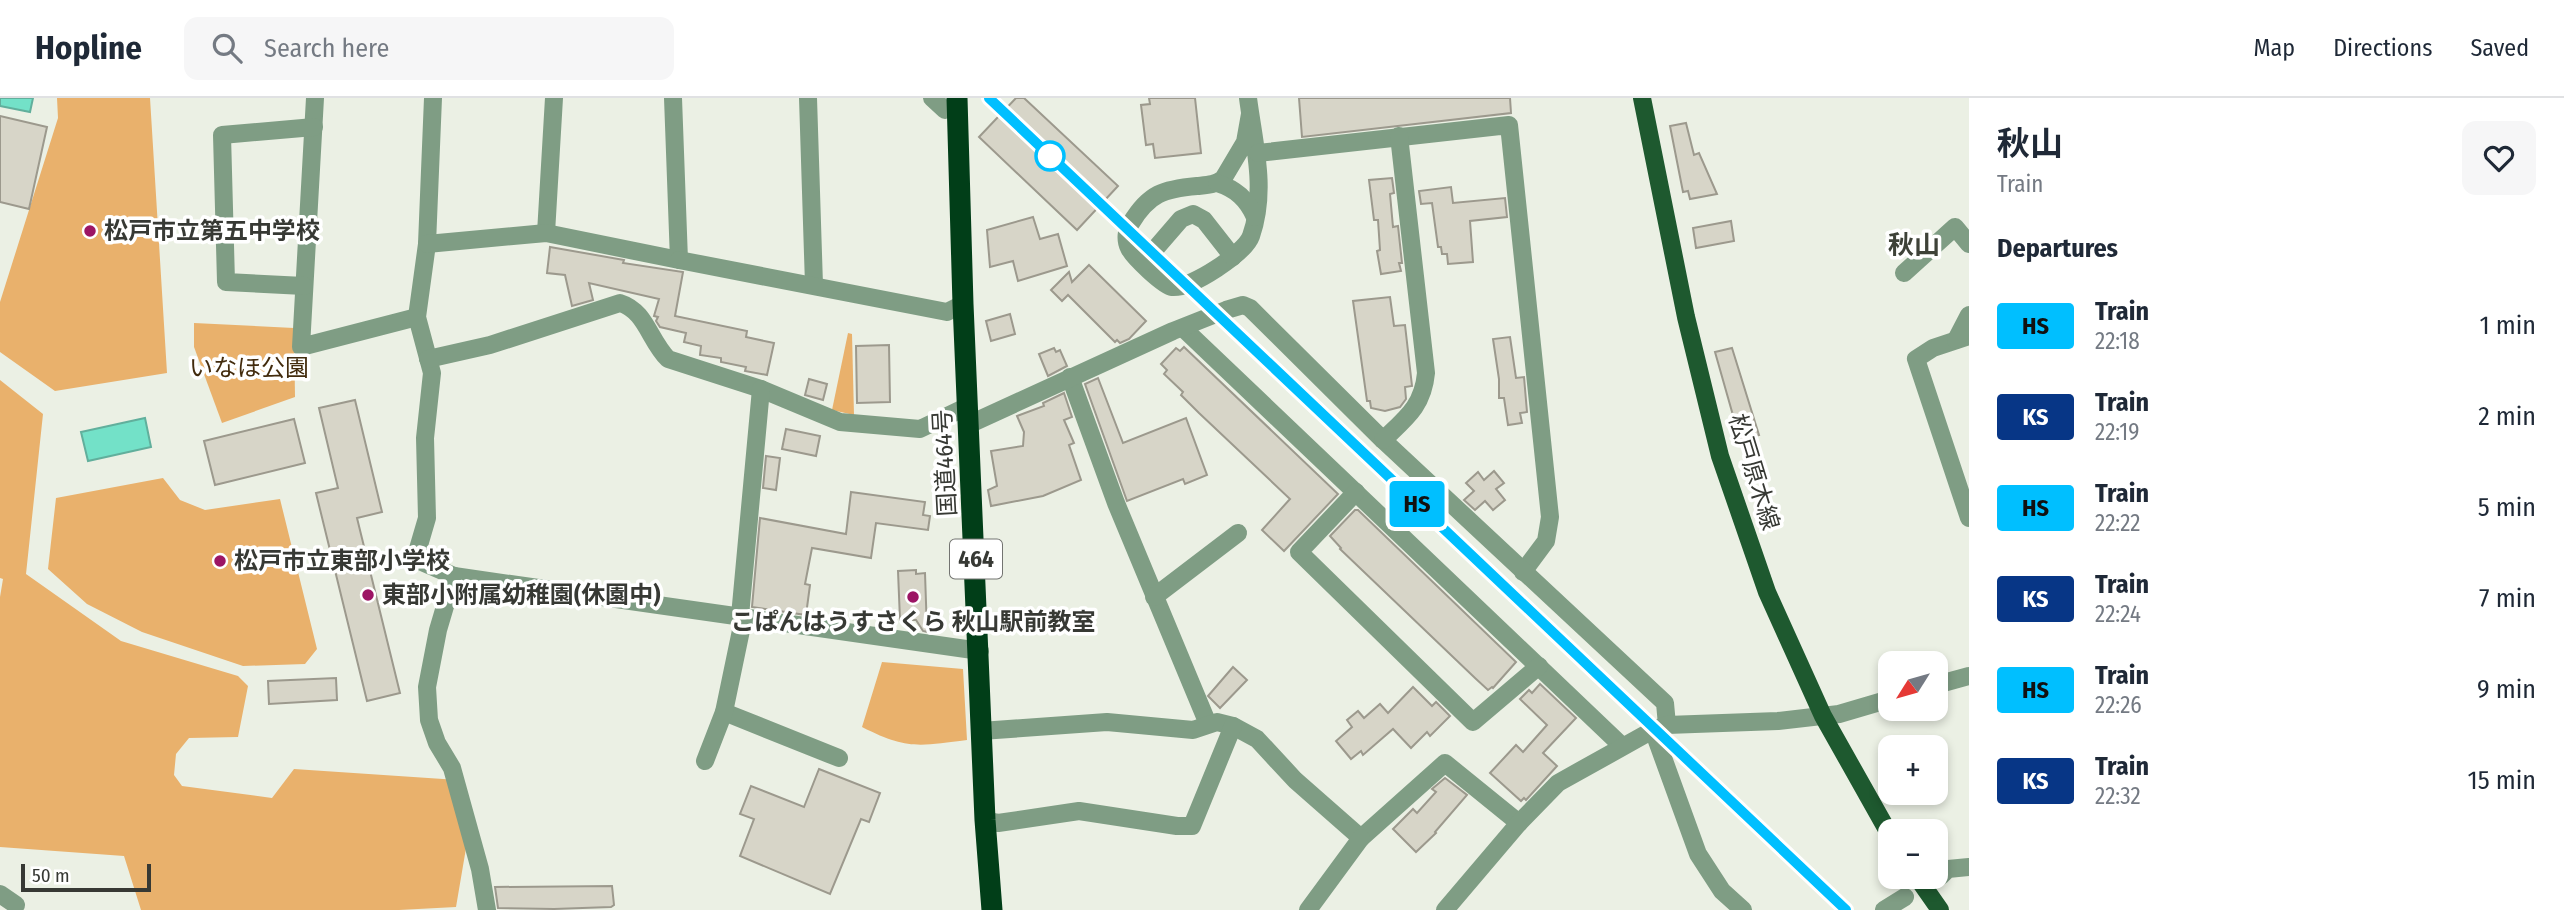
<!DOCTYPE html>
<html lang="en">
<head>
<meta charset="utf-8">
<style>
	:root { --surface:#fff; --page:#f6f6f7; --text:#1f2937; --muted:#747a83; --line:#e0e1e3 }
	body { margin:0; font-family:"Fira Sans Condensed","Noto Sans JP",sans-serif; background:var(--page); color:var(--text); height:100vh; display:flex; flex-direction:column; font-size:26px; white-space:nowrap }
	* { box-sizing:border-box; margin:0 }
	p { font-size:23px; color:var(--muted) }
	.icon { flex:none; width:38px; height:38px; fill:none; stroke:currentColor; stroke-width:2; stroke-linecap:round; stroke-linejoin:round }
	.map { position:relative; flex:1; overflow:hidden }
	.details { display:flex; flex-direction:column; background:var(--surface); width:595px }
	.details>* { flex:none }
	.badge { padding:0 14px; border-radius:5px; font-size:24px; line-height:46px }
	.needle { width:46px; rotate:233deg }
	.tools { position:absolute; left:1878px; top:553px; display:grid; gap:14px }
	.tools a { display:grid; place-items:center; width:70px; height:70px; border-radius:14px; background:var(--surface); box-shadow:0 4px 10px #0003; font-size:35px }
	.scale { position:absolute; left:21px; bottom:18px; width:130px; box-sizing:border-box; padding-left:7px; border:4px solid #373934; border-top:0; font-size:19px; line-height:24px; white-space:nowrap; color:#373934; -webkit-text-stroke:5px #fff; paint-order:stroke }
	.map>.badge { position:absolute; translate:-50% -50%; box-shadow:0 0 0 4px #fff }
	h2 { padding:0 28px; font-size:26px; line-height:63px }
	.round { display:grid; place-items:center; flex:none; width:74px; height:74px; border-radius:14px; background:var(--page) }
	.head { display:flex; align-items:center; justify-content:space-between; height:119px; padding:0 28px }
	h1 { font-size:33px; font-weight:700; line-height:52px }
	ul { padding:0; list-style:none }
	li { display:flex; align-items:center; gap:21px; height:91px; padding:0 28px }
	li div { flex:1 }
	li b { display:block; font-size:26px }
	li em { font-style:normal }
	li .badge { min-width:77px; font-weight:700; text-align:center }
	header { display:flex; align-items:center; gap:42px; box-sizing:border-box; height:98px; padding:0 35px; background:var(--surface); border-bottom:2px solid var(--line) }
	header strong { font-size:33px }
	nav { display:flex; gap:38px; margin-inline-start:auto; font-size:24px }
	.search { width:490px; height:63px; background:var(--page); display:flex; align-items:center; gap:18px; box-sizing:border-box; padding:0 24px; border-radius:14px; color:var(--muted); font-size:26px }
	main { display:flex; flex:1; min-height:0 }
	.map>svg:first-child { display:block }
</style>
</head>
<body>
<header>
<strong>Hopline</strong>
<div class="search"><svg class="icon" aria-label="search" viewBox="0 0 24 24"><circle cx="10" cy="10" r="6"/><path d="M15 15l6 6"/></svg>Search here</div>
<nav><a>Map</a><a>Directions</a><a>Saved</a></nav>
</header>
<main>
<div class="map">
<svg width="1969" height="812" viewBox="0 0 1969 812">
	<rect width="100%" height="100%" fill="#ebf0e4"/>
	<g fill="#e9b16c">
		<path d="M 57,0 L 150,0 L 167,275 L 55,293 L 0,254 L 0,204 L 58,20 Z"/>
		<path d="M 194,225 L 294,230 L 295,299 L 222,325 L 194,249 Z"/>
		<path d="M 848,235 L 852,236 L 854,317 L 832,312 Z"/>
		<path d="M 0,282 L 43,316 L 26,476 L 121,543 L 238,578 L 248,588 L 238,639 L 189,640 L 176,656 L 174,677 L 182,688 L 272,700 L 294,671 L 458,682 L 472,715 L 456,809 L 399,812 L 141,812 L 124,758 L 0,749 L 0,499 L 3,481 L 0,480 Z"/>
		<path d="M 163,380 L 180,402 L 205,412 L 280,401 L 317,551 L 305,566 L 243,568 L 142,534 L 87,506 L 48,471 L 56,400 Z"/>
		<path d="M 882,564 L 963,571 L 967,642 C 919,648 907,652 862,629 Z"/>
	</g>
	<g fill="#73e1c8" stroke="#61af9c" stroke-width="2">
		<path d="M 0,0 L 33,0 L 30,14 L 0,8 Z"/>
		<path d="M 145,320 L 151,349 L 88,363 L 81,334 Z"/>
	</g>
	<g fill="#d7d5c8" stroke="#9c998d" stroke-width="2">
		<path d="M 1016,0 L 1024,0 L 1118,88 L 1077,132 L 979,39 Z"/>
		<path d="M 1149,0 L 1195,0 L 1201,55 L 1155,60 L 1153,46 L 1146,47 L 1141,7 L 1150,6 Z"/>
		<path d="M 1299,0 L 1510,0 L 1511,15 L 1302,39 Z"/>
		<path d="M 0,18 L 47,29 L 29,111 L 0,104 Z"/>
		<path d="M 1686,25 L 1694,57 L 1699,55 L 1717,96 L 1690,101 L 1688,93 L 1683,94 L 1670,28 Z"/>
		<path d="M 1392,80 L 1394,95 L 1390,96 L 1393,129 L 1398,128 L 1402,165 L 1399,165 L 1401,173 L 1381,176 L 1377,153 L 1380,152 L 1378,122 L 1374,122 L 1369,82 Z"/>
		<path d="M 1451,89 L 1453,105 L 1505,100 L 1507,119 L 1470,123 L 1473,164 L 1448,166 L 1447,156 L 1442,156 L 1441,149 L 1438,149 L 1432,105 L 1421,106 L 1419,93 Z"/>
		<path d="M 1033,119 L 1040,141 L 1058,136 L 1067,168 L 1018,183 L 1013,163 L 990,169 L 987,132 Z"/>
		<path d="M 1731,123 L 1734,143 L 1696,150 L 1693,130 Z"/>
		<path d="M 550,149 L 624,162 L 623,165 L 683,174 L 675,218 L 747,233 L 746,239 L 774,245 L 767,277 L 745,273 L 746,269 L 721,264 L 721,260 L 700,257 L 701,248 L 684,244 L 686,235 L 660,229 L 656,223 L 658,219 L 654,218 L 659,201 L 589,185 L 593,202 L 572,208 L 565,177 L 547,175 Z"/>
		<path d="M 1089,167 L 1146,223 L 1129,241 L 1120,245 L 1117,242 L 1115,244 L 1068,197 L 1062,203 L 1051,192 L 1069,174 L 1072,184 Z"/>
		<path d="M 1390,199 L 1394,228 L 1405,227 L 1412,288 L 1405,289 L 1406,301 L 1400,309 L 1385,313 L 1371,310 L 1370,303 L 1367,303 L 1353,203 Z"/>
		<path d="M 1010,216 L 1015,236 L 991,243 L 986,223 Z"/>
		<path d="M 1510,239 L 1516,280 L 1524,279 L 1527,314 L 1520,315 L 1522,325 L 1508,327 L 1504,300 L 1499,300 L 1499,281 L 1493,241 Z"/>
		<path d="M 889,247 L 890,304 L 857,305 L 856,248 Z"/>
		<path d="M 1184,249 L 1338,396 L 1284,453 L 1262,432 L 1290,401 L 1199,315 L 1181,297 L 1183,294 L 1164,276 L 1167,272 L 1161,266 L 1176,250 L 1180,253 Z"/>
		<path d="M 1054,250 L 1056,254 L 1060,252 L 1067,268 L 1048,278 L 1039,256 Z"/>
		<path d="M 1732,250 L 1759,337 L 1755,338 L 1757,344 L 1742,349 L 1715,254 Z"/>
		<path d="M 1098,280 L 1123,345 L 1186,320 L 1207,377 L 1185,386 L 1183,381 L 1127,403 L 1085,286 Z"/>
		<path d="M 809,281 L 827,286 L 823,302 L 805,297 Z"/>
		<path d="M 1064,295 L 1072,319 L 1064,322 L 1074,345 L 1069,347 L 1081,382 L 1043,398 L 991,408 L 988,392 L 997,388 L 991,353 L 1023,348 L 1024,334 L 1017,318 L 1044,308 L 1043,305 Z"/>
		<path d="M 355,302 L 382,414 L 357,420 L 400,595 L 367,603 L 316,395 L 338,390 L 319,310 Z"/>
		<path d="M 294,321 L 305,365 L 215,387 L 204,343 Z"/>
		<path d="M 786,331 L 820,338 L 816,358 L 782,351 Z"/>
		<path d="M 766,358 L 780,360 L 776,392 L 763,390 Z"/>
		<path d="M 1494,373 L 1504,385 L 1496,391 L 1505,402 L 1493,412 L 1485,403 L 1475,412 L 1464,402 L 1474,393 L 1466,385 L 1478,374 L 1484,382 Z"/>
		<path d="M 851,394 L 925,404 L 923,417 L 930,418 L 928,432 L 876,425 L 871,460 L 812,450 L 805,486 L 810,487 L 806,517 L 752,509 L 760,420 L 846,436 Z"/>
		<path d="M 1355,412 L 1358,412 L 1516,564 L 1493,590 L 1492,589 L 1488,592 L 1475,580 L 1340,451 L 1341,450 L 1330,438 Z"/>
		<path d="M 916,472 L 916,476 L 925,475 L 927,534 L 923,533 L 916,522 L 900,522 L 898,473 Z"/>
		<path d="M 1233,569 L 1247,582 L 1220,610 L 1208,598 Z"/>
		<path d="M 336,580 L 337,602 L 269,606 L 268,583 Z"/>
		<path d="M 1540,586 L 1576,620 L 1543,655 L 1557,668 L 1526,702 L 1524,700 L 1521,703 L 1490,675 L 1516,647 L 1523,654 L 1547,627 L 1520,601 L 1529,592 L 1532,595 Z"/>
		<path d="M 1413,589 L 1432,608 L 1436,604 L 1450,618 L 1430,638 L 1427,634 L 1411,650 L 1393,631 L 1363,657 L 1361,653 L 1351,661 L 1336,643 L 1352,629 L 1347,622 L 1358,613 L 1364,620 L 1380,606 L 1388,615 Z"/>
		<path d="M 819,671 L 880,695 L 869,724 L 861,721 L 830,796 L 740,758 L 754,721 L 740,716 L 751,688 L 804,709 Z"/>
		<path d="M 1445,680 L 1467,697 L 1435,734 L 1436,735 L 1416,754 L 1393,731 L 1413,711 L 1417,715 L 1436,694 L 1432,691 Z"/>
		<path d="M 612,788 L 614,807 L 611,809 L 554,811 L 498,810 L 495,789 Z"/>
	</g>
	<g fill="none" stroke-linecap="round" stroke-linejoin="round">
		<g stroke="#7f9d84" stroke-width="18">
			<path d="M 315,0 L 301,249 L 417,219"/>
			<path d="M 433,0 L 427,146 L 417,219 L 432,275 L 425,340 L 427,420 L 415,461 L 454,478 L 980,553"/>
			<path d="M 808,0 L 814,187"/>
			<path d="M 932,0 L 945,12"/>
			<path d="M 1248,0 C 1254,46 1267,92 1251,138 C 1245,155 1191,191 1172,189 C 1164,188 1133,159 1129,150 C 1125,142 1126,132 1131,125 C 1149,95 1164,91 1197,88 C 1207,87 1215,87 1223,81 L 1245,44 L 1250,16"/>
			<path d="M 1258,55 L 1509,27 L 1550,419 L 1546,443 L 1523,474"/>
			<path d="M 1217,85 C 1236,91 1247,101 1255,119"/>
			<path d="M 546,135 L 554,0"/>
			<path d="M 427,146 L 546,135 L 679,162 L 673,0"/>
			<path d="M 679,162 L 947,214 L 963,206"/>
			<path d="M 1143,165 L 1181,121 L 1193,116 L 1204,122 L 1233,159"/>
			<path d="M 1904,175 L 1955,129 L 1969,146"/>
			<path d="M 304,188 L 226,184 L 222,37 L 314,29"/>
			<path d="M 1183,230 L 1622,648"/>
			<path d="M 1969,238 L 1933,250 L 1916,261 L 1969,420"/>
			<path d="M 1956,242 L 1969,217"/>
			<path d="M 428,261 L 490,247 L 620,205 C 646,213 649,242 668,261 L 761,291 L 840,324 L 920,331 L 968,308"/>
			<path d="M 1070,279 L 1116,405 L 1208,626"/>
			<path d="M 970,326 L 1173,233 L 1226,212 L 1243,207 L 1250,210 L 1383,342 L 1665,605 L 1667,627"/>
			<path d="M 1383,342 C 1406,320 1423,308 1426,275 L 1399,38"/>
			<path d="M 1356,394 L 1299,454 L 1473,624 L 1539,568"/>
			<path d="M 454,478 L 438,532 L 427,589 L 429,622 L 437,645 L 452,670 L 480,771 L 487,812"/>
			<path d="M 1154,499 L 1238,435"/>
			<path d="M 740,518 L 761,291"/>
			<path d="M 1936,587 L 1969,578"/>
			<path d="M 724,614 L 839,660"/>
			<path d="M 1653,632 L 1698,756 L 1722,793 L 1743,812"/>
			<path d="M 981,633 L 1107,624 L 1193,632 L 1217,624 L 1233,628 L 1257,641 L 1295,682 L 1361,740 L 1445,665 L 1519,725"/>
			<path d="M 705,663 L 724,614 L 744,518"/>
			<path d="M 985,722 L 998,725 L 1079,713 L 1177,728 L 1192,728 L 1233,628"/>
			<path d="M 1941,778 L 1948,771 L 1969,769"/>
			<path d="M 0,796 L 16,807"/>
			<path d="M 1308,812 L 1361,740"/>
			<path d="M 1445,812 L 1519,725 L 1558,685 L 1653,632 L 1667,627 L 1778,623 L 1839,616 L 1890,601"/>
			<path d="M 1884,812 L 1905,799"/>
		</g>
		<g stroke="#1e592f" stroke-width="18">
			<path d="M 1642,0 L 1686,219 L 1720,358 L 1767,494 L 1823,618 L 1890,737"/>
			<path d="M 1917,779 L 1940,812"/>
		</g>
		<path stroke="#013e18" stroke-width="21" d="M 957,0 L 963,206 L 985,722 L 992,812"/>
		<defs>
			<path id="rail" d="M 1235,234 L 1846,812"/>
		</defs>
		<use href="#rail" stroke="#6d7068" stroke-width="8"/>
		<use href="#rail" stroke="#fff" stroke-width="5" stroke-dasharray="16" stroke-linecap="butt"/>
	</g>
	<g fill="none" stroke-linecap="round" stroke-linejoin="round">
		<defs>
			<path id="line" d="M 989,0 L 1846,812"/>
		</defs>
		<use href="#line" stroke="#fff" stroke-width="16"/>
		<use href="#line" stroke="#00bfff" stroke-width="10"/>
	</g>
	<circle fill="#fff" stroke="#00bfff" stroke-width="3.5" cx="1050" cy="58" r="14"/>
	<g fill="#9c1464" stroke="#fff" stroke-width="2.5">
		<circle cx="90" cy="133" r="7"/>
		<circle cx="220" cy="463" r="7"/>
		<circle cx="368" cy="497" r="7"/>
		<circle cx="913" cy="499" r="7"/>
	</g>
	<g text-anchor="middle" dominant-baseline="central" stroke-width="7" stroke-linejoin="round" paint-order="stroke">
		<rect fill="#fff" stroke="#737471" stroke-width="2" x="950" y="441.5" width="52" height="39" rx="5"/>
		<g font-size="23" font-weight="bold" fill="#373934">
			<text x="976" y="461">464</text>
		</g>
		<g font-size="24" font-weight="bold" fill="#373934" stroke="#fff" text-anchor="start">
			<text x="104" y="133">松戸市立第五中学校</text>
			<text x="234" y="463">松戸市立東部小学校</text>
			<text x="382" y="497">東部小附属幼稚園(休園中)</text>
			<text x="913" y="524" text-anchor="middle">こぱんはうすさくら 秋山駅前教室</text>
		</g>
		<g font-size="24" fill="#422b0d" stroke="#fff">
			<text x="249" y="270">いなほ公園</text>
		</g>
		<g font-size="24" fill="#373934" stroke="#fff">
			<text transform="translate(945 365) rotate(-93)">国道464号</text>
			<text transform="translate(1754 374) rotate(73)">松戸原木線</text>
		</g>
		<g font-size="26" font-weight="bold" fill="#3e4238" stroke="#fff">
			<text x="1914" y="147">秋山</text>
		</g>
	</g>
</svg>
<div class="tools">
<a><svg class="needle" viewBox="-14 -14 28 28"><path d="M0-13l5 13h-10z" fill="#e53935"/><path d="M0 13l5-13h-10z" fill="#747a83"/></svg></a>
<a>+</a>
<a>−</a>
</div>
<div class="scale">50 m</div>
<b class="badge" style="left:1417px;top:406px;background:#00bfff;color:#111">HS</b>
</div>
<section class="details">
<div class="head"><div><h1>秋山</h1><p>Train</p></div><a class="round"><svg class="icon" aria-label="heart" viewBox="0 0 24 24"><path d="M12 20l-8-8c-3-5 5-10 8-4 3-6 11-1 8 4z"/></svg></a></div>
<h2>Departures</h2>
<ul>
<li><span class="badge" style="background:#00bfff;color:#111">HS</span><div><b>Train</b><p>22:18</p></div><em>1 min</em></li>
<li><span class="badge" style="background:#073686;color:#fff">KS</span><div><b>Train</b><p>22:19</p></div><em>2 min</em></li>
<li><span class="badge" style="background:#00bfff;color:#111">HS</span><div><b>Train</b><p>22:22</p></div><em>5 min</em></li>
<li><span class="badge" style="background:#073686;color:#fff">KS</span><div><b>Train</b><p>22:24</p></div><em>7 min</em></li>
<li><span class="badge" style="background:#00bfff;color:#111">HS</span><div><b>Train</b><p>22:26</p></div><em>9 min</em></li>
<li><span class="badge" style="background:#073686;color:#fff">KS</span><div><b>Train</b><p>22:32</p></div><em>15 min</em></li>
</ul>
</section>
</main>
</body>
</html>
